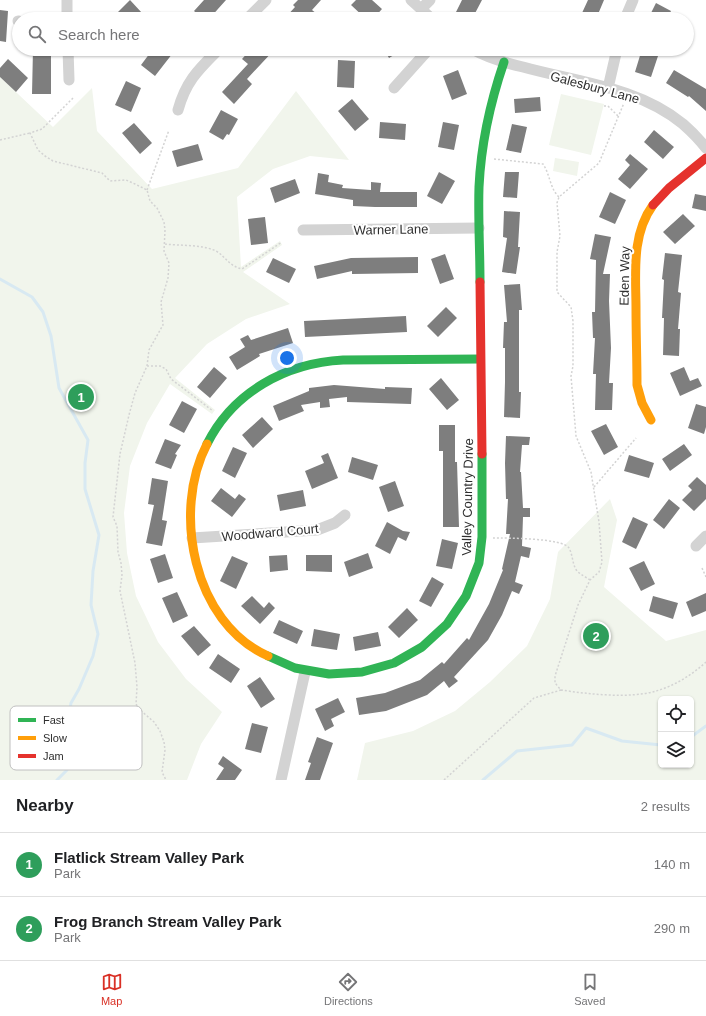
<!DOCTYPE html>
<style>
:root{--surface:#fff;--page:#f6f6f6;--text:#202124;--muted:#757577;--line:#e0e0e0;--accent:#d93025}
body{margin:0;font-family:Arial,sans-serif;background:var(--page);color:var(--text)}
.controls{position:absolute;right:12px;bottom:12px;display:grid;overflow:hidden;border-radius:6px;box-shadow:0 1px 3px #0004}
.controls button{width:36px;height:36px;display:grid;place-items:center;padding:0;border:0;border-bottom:1px solid var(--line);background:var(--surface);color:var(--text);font:20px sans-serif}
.you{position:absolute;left:287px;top:358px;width:14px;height:14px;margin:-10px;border:3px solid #fff;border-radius:50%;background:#1a73e8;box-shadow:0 0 0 6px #1a73e833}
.badge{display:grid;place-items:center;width:26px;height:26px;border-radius:50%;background:var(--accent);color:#fff;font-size:13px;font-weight:700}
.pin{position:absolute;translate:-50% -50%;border:2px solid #fff;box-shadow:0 1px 4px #0006}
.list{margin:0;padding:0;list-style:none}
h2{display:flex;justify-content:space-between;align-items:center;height:52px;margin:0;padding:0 16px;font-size:17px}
h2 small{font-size:13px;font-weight:400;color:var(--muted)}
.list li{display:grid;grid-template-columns:26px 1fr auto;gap:12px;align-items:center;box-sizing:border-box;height:64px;padding:0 16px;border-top:1px solid var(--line)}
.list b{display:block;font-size:15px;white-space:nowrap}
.list p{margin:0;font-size:13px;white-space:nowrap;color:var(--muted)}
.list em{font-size:13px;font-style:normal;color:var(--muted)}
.icon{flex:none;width:22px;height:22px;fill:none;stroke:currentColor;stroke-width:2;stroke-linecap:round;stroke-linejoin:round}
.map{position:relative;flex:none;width:706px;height:780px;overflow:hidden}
.search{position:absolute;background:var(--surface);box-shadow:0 1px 3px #0004;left:12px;right:12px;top:12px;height:44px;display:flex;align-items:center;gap:10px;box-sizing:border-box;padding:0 14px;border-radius:22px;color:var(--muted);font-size:15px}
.sheet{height:180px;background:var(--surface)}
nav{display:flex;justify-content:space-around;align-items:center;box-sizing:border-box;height:56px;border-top:1px solid var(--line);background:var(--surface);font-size:11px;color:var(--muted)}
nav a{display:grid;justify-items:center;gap:2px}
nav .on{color:var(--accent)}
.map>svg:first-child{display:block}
.green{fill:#f1f5ec;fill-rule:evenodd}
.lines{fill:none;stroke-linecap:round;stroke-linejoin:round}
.stream{stroke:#d8e9f2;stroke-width:3}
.building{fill:#7e7e7e}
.path{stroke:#d3d3d3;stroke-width:1.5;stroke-dasharray:2 2;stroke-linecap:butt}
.street{stroke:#d3d3d3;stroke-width:11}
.fast{stroke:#30b455;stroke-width:9}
.slow{stroke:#ff9f0a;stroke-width:9}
.jam{stroke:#e5322d;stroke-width:9}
.labels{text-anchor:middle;stroke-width:4;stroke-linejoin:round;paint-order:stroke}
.street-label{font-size:13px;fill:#2e2e2e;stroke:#fff}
.key{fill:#fff;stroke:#c0c0c0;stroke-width:1}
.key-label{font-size:11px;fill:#2e2e2e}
</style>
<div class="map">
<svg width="706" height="780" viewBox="0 0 706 780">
<rect width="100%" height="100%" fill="#fff"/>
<path class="green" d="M0 77 53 127 92 88 97 131 152 189 238 168 296 91 349 160 310 156 273 169 237 197 241 267 280 241 282 245 243 272 290 304 246 319 207 344 175 378 215 410 212 414 170 384 147 423 130 466 124 513 127 553 136 596 158 642 186 679 222 712 201 744 187 780H0Z
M561 94 604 104 591 155 549 145Z
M555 158 579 162 577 176 553 171Z
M610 499 617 520 604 587 666 641 706 630V780H357L365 743 413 731 455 711 490 682 527 646 550 599 558 552ZM661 699H691V765H661Z"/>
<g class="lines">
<path class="stream" d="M0 279 32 297 43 312 51 336 59 388 88 440 85 463V489L99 535 93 571 91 605 98 634 93 656 79 689 71 703 68 722 67 770 57 780
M691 737 706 726
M483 780 517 751 572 745 586 728 622 741 661 745"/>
</g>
<path class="building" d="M130 0 142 13 136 19H111Z
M204 0H226L209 19H203L194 11Z
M298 0H321L312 10 317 14 313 19H284L295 7 293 5Z
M356 0H372L382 9 373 19H366L351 5Z
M462 0H482L472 19H465L455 14Z
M588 0H604L596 19 582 13Z
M656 3 671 11 667 19H648Z
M0 10 8 11 6 42 0 41Z
M33 49H45V51H51V94H32Z
M153 49H176L155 76 141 65Z
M251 49H275L247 79 252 84 234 104 222 92 248 64 242 59Z
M384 49H404L389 58Z
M642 49H647L659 53 651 77 635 72Z
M8 59 28 78 16 92 0 77V68Z
M338 60 355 61 354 88 337 87Z
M458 70 467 94 452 100 443 76Z
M674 70 706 89V111L689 96 688 97 666 83Z
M126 81 141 88 131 112 115 105Z
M540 97 541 111 515 113 514 99Z
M352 99 369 119 355 131 338 111Z
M221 110 238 119 229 135 227 134 223 140 209 132Z
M380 122 406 124 405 140 379 138Z
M443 122 459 125 454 150 438 147Z
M134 123 152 143 140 154 122 133Z
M512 124 527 127 521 153 506 150Z
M654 130 674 147 663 159 644 142Z
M198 144 203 160 177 167 172 151Z
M630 154 648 169 630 189 618 179 630 165 625 160Z
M439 172 455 181 442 204 427 196Z
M505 172H519L517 198 503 197Z
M318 173 329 175 328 182 343 185 342 188 371 190V182L381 183 380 192H417V207H375L353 206V200L315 194Z
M295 179 300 193 275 203 270 188Z
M610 192 626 200 615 224 599 217Z
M695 194 706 196V211L692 208Z
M504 211 520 212 518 247H520L516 274 502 272 507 238 503 237Z
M683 214 695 226 675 244 663 232Z
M265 217 268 243 251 245 248 219Z
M595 234 611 237 603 274H610L609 301 611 348 609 383H613L612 410H595L596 374H593L595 338H593L592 312H595L596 260 590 259Z
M665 253 682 255 678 292 681 293 678 329H680L679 356 663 355 664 318H662L664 280 662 279Z
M445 254 454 279 440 284 431 259Z
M418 257V273L352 274V271L317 279 314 266 351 258Z
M273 258 296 269 289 283 266 272Z
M520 284 522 310H519V392H521L520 418 504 417 505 382V348H503L504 322H507L504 285Z
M446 307 457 318 438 337 427 326Z
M406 316 407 332 305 337 304 321Z
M288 328 293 343 259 354 260 356 237 370 229 357 245 347 240 339 248 335 251 340Z
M214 367 227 378 210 398 197 387Z
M684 367 690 381 698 378 702 386 680 396 670 373Z
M441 378 459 400 447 410 429 389Z
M334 385 385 389V387L412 388 411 404 347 402V397L329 399 330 407 320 408V402L301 405 304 411 279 421 273 406 309 391V388Z
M182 401 197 409 184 433 169 425Z
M696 404 706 407V427L704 434 688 428Z
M262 417 273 429 253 448 242 435Z
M606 424 618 447 604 455 591 431Z
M439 425H455V462H457L459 527H443V451H439Z
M506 436 530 437 529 445H522L520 472H521L523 508H530V517H523L522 546 531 548 529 558 521 556 515 582 523 585 519 594 512 591 502 615 488 640 454 677 458 681 449 688 444 681 427 695 386 711 359 715 356 698 385 693 420 680 442 662 444 664 467 638 469 640 489 604 503 570 502 569 510 534H506L508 499H506L505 463Z
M165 439 181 445 175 454 177 455 171 469 155 463Z
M684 444 692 455 670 471 662 459Z
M233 447 247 453 235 478 222 471Z
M328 453 338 478 312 489 305 471 324 463 321 456Z
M629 455 654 463 649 478 624 471Z
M352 457 378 465 373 480 348 472Z
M697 477 706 485V499L694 511 682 500 692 490 688 486Z
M152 478 168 481 162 520 167 521 162 546 146 543 154 505 148 504Z
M395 481 404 506 388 512 379 487Z
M221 488 235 499 239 494 246 499 232 517 211 501Z
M303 490 306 506 280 511 277 495Z
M669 499 680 508 664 529 653 520Z
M633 517 648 524 636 549 622 542Z
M387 522 403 531 410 532 406 541 398 537 390 554 375 546Z
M442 539 458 543 452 569 436 566Z
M368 553 373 568 349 577 344 562Z
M165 554 173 578 158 583 150 559Z
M287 555 288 570 270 572 269 556Z
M306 555H332V572L306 571Z
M232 556 248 563 236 589 220 581Z
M644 561 655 584 641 591 629 568Z
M432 577 444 584 431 607 419 601Z
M177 592 188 616 173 623 162 598Z
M706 593V611L692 617 686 602Z
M252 596 264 608 269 602 275 608 260 624 241 606Z
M653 596 678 603 673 619 649 611Z
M407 608 418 620 399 638 388 627Z
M279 620 303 631 297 644 273 633Z
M194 626 211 645 198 656 181 636Z
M314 629 340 634 337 650 311 646Z
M378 632 381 646 355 651 353 637Z
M218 654 240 669 231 683 209 668Z
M260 677 275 699 261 708 247 686Z
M338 698 345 712 331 719 334 726 325 731 315 709Z
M252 723 268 727 261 753 245 749Z
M317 737 333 743 320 780H305L311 763 308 762Z
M223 756 242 770 235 780H216L224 768 218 764Z"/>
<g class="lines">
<path class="path" d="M73 98 42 129 30 133 38 150 45 156 53 161 102 173 110 181 126 180 135 184 147 190 150 201 157 208 164 222 165 230 164 251 169 263 168 278 161 302 163 325 149 350 147 366 135 393 129 415 120 454 113 517 117 526 118 552 121 563 122 575 120 591 135 663 137 687 136 704 139 709 154 722 160 731 164 742 165 750 162 772 166 780
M604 106H608L618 116
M0 140 30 133
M494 159 543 164C550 174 550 189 559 197
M147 190 169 130
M165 244C181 246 201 244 216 251 226 257 229 266 242 269L282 242
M147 366H160L166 369 171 379 213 411
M594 487 636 438
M493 538C506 538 563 538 569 548 573 555 572 564 577 571 581 575 586 577 590 580
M702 568 706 577
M561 690C588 694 630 699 656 691 674 686 692 675 706 662
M444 780 534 698 561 690 555 683V676L578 605 590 580 599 572 602 562 599 522 591 472 576 436 571 376 573 366V321L571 307 557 292V252L560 236 557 203 559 197 599 163 624 103"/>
<path class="street" d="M411 0 432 19
M421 9 430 0
M67 19V0
M247 19 266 0
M625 19 633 0
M18 21H19
M68 49 69 80
M472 49C488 58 505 63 523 67 577 82 638 87 683 124 691 131 699 139 706 148
M394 88 429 49
M608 88 617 49
M178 110C186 81 198 70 219 49
M303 230 479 228
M192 538 317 530 335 523 345 515
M696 546 706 536
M281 780 305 672"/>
<path class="fast" d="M480 282C480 250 478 219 479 187 481 144 490 103 504 62
M207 444C233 392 286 363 343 360L480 359
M268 656 295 668 329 674 362 672 394 663 422 647 447 624 466 596 479 563 482 537V454"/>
<path class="slow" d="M651 420 642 403 637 385C637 360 636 334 636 309 636 274 631 235 653 205
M207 444C172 511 193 623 268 656"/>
<path class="jam" d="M653 205 669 188 706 158
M480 282 482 454"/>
</g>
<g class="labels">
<g class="street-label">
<text transform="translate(595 87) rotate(15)" y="5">Galesbury Lane</text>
<text transform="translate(391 229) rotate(-1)" y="5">Warner Lane</text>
<text transform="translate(624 276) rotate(-89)" y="5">Eden Way</text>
<text transform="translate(467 497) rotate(-89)" y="5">Valley Country Drive</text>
<text transform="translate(270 532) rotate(-5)" y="5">Woodward Court</text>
</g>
</g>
<rect x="10" y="706" width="132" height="64" rx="6" class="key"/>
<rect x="18" y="718" width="18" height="4" fill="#30b455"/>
<rect x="18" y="736" width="18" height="4" fill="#ff9f0a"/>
<rect x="18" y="754" width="18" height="4" fill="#e5322d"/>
<g class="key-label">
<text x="43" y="724">Fast</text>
<text x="43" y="742">Slow</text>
<text x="43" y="760">Jam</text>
</g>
</svg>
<div class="controls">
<button><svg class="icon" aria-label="locate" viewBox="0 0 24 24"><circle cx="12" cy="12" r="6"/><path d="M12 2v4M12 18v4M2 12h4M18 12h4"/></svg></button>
<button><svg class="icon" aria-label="layers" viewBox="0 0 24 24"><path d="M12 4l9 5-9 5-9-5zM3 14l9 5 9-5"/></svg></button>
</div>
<div class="you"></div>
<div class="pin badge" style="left:81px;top:397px;background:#2e9e5b">1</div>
<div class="pin badge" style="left:596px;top:636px;background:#2e9e5b">2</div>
<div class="search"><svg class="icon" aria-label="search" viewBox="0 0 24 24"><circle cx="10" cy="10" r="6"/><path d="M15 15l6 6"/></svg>Search here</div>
</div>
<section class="sheet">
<h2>Nearby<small>2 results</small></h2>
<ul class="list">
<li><span class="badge" style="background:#2e9e5b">1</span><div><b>Flatlick Stream Valley Park</b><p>Park</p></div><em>140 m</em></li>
<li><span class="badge" style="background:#2e9e5b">2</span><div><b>Frog Branch Stream Valley Park</b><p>Park</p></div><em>290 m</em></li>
</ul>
</section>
<nav>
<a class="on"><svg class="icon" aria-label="map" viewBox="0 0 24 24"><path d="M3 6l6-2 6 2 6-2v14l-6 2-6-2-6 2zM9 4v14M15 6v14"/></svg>Map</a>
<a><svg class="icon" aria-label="directions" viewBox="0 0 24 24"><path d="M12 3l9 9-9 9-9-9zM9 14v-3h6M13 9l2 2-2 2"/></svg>Directions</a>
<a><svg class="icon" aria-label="saved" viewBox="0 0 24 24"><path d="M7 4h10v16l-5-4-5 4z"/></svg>Saved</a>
</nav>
